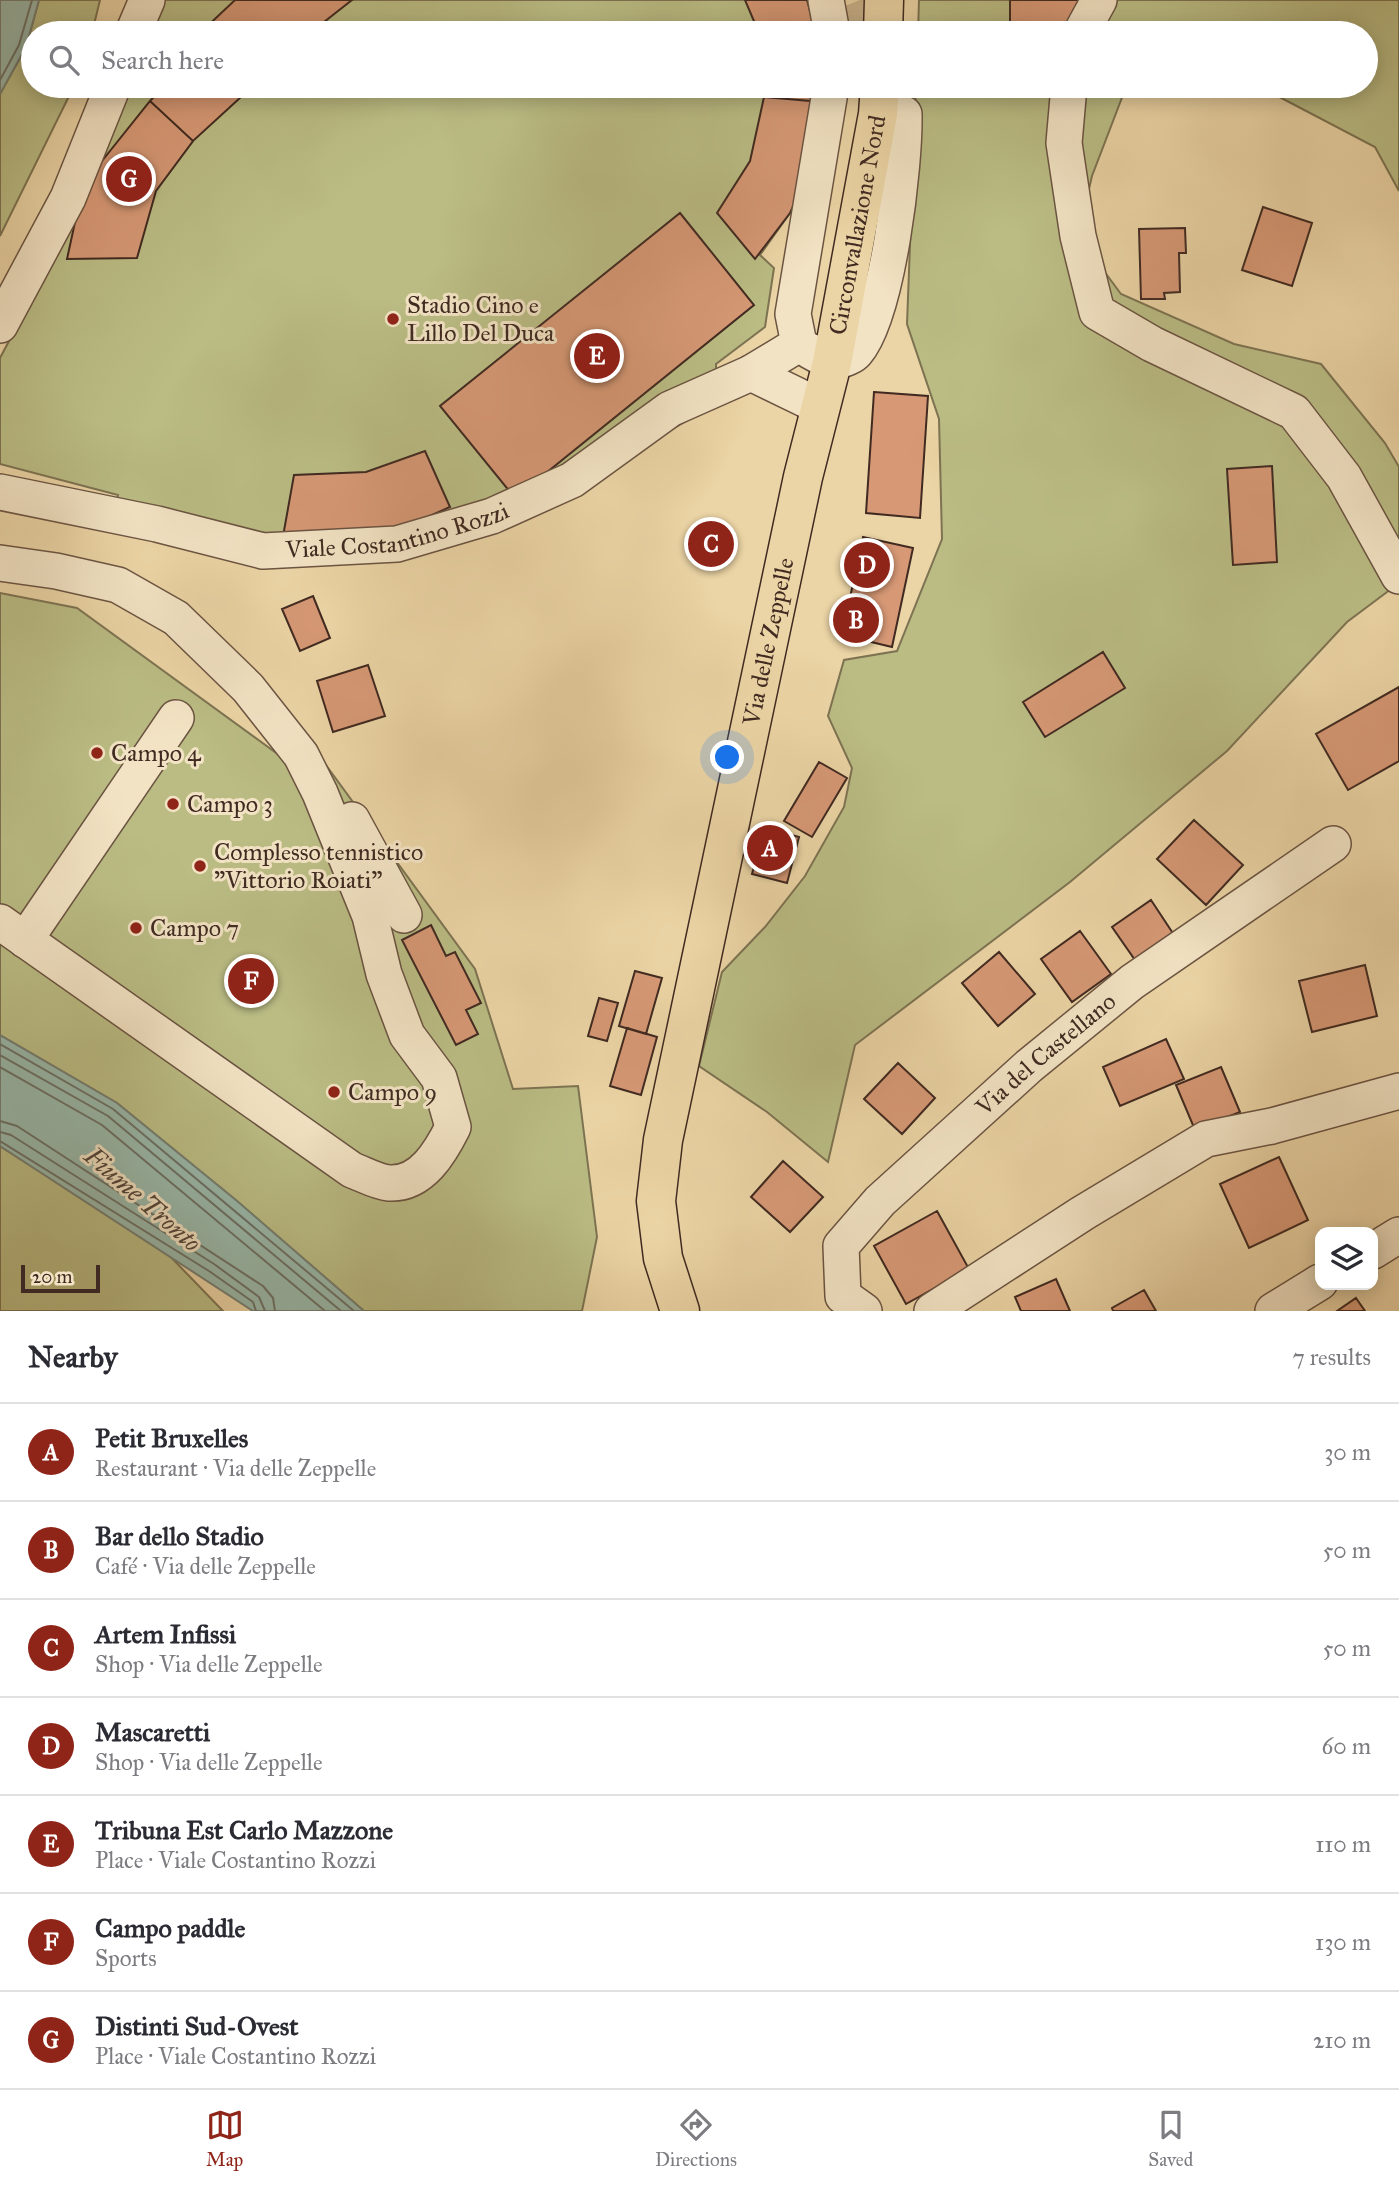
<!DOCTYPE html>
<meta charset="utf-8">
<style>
:root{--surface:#fff;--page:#f7f7f7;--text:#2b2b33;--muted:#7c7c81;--line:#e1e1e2;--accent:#8f2418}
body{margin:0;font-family:"IM FELL Great Primer",serif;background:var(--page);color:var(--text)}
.controls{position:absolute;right:21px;bottom:21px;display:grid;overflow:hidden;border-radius:14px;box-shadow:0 4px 18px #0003}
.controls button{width:63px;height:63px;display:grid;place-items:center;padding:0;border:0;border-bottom:2px solid var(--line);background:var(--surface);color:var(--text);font:35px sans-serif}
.scale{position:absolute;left:21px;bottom:18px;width:79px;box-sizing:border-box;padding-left:7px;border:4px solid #402a21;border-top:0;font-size:19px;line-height:24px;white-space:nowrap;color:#402a21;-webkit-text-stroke:5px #f2e3c4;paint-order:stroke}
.you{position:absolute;left:728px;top:758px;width:24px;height:24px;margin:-18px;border:5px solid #fff;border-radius:50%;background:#1a73e8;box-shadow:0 0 0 10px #1a73e833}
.badge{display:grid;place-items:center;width:46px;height:46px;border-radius:50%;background:var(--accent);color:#fff;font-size:23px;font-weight:700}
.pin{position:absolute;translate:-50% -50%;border:4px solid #fff;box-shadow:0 2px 7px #0006}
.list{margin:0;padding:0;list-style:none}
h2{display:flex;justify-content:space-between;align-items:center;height:91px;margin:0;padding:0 28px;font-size:30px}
h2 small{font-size:23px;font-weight:400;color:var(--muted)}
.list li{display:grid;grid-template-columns:46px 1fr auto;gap:21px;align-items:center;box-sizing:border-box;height:98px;padding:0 28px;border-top:2px solid var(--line)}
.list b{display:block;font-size:26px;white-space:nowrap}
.list p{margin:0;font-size:23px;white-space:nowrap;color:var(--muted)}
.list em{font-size:23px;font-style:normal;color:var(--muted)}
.icon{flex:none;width:38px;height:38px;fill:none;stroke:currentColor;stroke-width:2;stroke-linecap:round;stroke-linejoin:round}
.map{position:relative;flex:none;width:1399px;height:1311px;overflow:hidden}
.search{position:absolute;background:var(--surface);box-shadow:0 4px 18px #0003;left:21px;right:21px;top:21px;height:77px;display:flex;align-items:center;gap:18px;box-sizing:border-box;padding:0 24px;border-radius:38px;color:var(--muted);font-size:26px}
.sheet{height:777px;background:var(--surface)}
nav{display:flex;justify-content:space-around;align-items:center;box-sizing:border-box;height:98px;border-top:2px solid var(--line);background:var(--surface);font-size:19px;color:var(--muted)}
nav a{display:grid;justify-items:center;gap:4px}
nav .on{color:var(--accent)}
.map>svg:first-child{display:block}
.green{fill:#babc84;stroke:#7d7352;stroke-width:2}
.water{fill:#98b8aa;stroke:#757f73;stroke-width:2}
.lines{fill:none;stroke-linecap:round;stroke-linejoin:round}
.shore{stroke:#6c7166;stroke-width:2}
.building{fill:#d69875;stroke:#402a21;stroke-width:2}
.minor-tunnel{stroke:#c9b28b;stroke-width:35;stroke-dasharray:35 18;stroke-linecap:butt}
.minor-casing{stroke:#6b5442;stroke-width:38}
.major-casing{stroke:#402a21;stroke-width:41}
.minor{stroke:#f2e3c4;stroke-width:35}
.major{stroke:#ebd4a5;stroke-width:38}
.poi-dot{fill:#8f2418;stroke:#f2e3c4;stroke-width:2.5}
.labels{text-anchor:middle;stroke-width:6;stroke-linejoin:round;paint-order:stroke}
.street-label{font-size:24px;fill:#402a21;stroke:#f2e3c4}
.poi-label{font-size:24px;fill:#402a21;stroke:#f2e3c4;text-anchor:start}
.water-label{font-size:26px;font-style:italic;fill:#52463c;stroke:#f2e3c4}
</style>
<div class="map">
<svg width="1399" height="1311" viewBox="0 0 1399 1311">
<rect width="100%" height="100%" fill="#ebd4a5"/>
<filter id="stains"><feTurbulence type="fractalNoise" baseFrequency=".00286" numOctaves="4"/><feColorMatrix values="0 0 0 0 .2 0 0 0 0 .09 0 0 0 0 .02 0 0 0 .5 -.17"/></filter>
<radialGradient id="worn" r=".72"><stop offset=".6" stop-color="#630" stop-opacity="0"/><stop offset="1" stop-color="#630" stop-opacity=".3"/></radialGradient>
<path class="green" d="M39 0H100L92 33H33V86H74L0 236V94L26 47Z
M162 0H807L816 33H145Z
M919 0H1399V191L1375 147 1270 92 1248 86H1366V33H918Z
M129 86H821L808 175 790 213 760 255 774 268 765 327 716 364V404L653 440 399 553 112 526 118 495 0 464V358L25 311Z
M916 86H1142L1123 95 1092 176 1078 236 1121 294 1234 344 1321 364 1385 443 1399 467V583L1347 622 1227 751 1070 882 855 1045 828 1162 767 1112 699 1066 722 972 765 927 805 876 844 807 852 768 828 716 844 660 897 651 942 539 939 419 907 324Z
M0 593 77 608 290 763 312 746 475 969 513 1089 578 1086 597 1237 582 1311H364L237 1201 117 1103 0 1035Z
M0 1146 165 1251 223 1311H0Z"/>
<path class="water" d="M0 0H39L26 47 0 94Z
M0 1035 117 1103 237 1201 364 1311H253L0 1146Z"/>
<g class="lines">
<path class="shore" d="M0 80 19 45 32 0
M0 1044 113 1109 354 1311
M0 1055 108 1116 341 1311
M0 1067 102 1125 325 1311
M0 1121 17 1126 263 1286 273 1298 275 1311
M0 1132 11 1135 214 1264 259 1297 265 1311
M0 1141 209 1271 253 1302 256 1311"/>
</g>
<path class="building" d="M235 0H352L310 33H200Z
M745 0H807L816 33H759Z
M1010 0H1078V33H1010Z
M164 86H253L193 141 150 101Z
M764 86H821L822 102 764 97Z
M764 97 822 102 808 175 790 213 755 259 717 213 750 161Z
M150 101 193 141 156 191 137 258 67 259 77 213 98 166Z
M1263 207 1312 223 1292 286 1242 270Z
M680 213 754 305 515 498 440 406Z
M1185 228 1186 253H1179L1180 292 1164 293 1165 299H1141L1139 229Z
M874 392 928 396 920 518 866 513Z
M425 451 450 507 398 530 282 542 294 475 366 472Z
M1272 466 1277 562 1233 565 1227 469Z
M863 537 913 548 892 647 842 635Z
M313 596 330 638 300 651 282 609Z
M1103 652 1125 688 1045 737 1023 702Z
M368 665 385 716 333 732 317 681Z
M1399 687V761L1348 790 1316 734Z
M819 762 847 778 812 837 784 821Z
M1194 820 1243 865 1206 905 1157 859Z
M764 828 799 837 787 883 752 874Z
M1151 900 1180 944 1142 970 1112 927Z
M431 925 446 956 455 952 481 1003 466 1010 478 1034 456 1045 402 940Z
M1080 931 1111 974 1072 1002 1041 959Z
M999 952 1035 994 998 1026 962 983Z
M1365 965 1377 1016 1312 1032 1299 981Z
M635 971 662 978 646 1034 619 1026Z
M599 998 618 1003 607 1041 588 1036Z
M627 1028 657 1037 641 1095 610 1086Z
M1166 1039 1184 1079 1120 1106 1103 1067Z
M898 1063 935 1098 902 1134 864 1099Z
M1221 1067 1240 1112 1195 1130 1176 1085Z
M1279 1157 1308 1220 1249 1248 1220 1184Z
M783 1161 823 1197 790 1232 751 1197Z
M937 1211 969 1269 906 1304 874 1246Z
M1056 1279 1070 1311H1021L1015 1297Z
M1144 1290 1156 1311H1113L1112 1308Z
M1356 1298 1365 1311H1337Z"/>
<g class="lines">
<path class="minor-tunnel" d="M860 0 873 33"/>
<g class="minor-casing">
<g id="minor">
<path d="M826 0 832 33"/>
<path d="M133 33 147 0"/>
<path d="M1081 33 1099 0"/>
<path d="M1069 86 1064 143 1078 236 1097 312 1152 344 1294 412 1344 477 1399 576"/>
<path d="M0 325 68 198 113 86"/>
<path d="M810 351 832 363C839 360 851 358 856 352 888 315 905 165 904 114"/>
<path d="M751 373 821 407"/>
<path id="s1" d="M0 492 157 524 263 551 397 544 492 516 572 480 670 409 751 373 799 344 793 314 831 86"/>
<path d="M0 563 56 571 118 585 176 618 248 688 301 755 320 793 370 916 384 974 407 1035 439 1078 453 1127C441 1151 422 1185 389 1183 377 1182 363 1174 352 1170L0 922"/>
<path d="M352 820 404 915"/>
<path d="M25 940 176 718"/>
<path d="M1373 1251 1399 1235"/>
<path id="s2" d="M864 1311 843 1296 841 1246 880 1201 1029 1066 1132 982 1333 844"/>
<path d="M932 1311 1083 1213 1206 1139 1272 1126 1399 1091"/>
<path d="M1273 1311 1320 1282"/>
</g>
</g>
<g class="major-casing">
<g id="major">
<path d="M883 33 884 0"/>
<path id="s3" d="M680 1311 663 1258 656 1201 663 1140 803 477 832 363 878 114 880 86"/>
</g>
</g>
<use href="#minor" class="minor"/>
<use href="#major" class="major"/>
</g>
<g class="poi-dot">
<circle cx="393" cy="319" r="7"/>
<circle cx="97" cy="753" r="7"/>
<circle cx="173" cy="804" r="7"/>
<circle cx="200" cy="866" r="7"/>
<circle cx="136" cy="928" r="7"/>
<circle cx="334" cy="1092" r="7"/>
</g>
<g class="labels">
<g class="street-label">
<text dy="8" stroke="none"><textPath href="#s3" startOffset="1110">Circonvallazione Nord</textPath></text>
<text dy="8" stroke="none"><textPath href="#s1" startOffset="406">Viale Costantino Rozzi</textPath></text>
<text dy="8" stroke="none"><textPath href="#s3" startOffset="684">Via delle Zeppelle</textPath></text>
<text dy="8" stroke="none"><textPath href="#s2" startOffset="357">Via del Castellano</textPath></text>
</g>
<g class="poi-label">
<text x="407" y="313">Stadio Cino e<tspan x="407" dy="28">Lillo Del Duca</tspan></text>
<text x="111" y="761">Campo 4</text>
<text x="187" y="812">Campo 3</text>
<text x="214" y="860">Complesso tennistico<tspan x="214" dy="28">"Vittorio Roiati"</tspan></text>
<text x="150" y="936">Campo 7</text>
<text x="348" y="1100">Campo 9</text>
</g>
<g class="water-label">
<text transform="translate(143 1199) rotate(41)" y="9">Fiume Tronto</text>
</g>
</g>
<rect width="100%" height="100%" filter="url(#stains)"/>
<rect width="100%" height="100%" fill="url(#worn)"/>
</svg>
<div class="controls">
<button><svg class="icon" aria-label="layers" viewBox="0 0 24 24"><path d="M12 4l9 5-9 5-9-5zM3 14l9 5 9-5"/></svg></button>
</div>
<div class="scale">20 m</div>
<div class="you"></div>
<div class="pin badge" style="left:770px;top:848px">A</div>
<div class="pin badge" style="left:856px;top:620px">B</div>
<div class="pin badge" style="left:711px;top:544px">C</div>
<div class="pin badge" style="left:867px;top:565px">D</div>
<div class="pin badge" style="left:597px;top:356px">E</div>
<div class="pin badge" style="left:251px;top:981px">F</div>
<div class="pin badge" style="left:129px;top:179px">G</div>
<div class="search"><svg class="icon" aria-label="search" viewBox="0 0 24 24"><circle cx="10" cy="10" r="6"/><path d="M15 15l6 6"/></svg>Search here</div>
</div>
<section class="sheet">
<h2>Nearby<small>7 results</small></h2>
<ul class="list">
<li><span class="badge">A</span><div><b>Petit Bruxelles</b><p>Restaurant · Via delle Zeppelle</p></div><em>30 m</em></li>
<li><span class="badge">B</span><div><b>Bar dello Stadio</b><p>Café · Via delle Zeppelle</p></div><em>50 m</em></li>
<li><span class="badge">C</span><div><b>Artem Infissi</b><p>Shop · Via delle Zeppelle</p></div><em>50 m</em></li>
<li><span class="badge">D</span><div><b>Mascaretti</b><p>Shop · Via delle Zeppelle</p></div><em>60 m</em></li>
<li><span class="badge">E</span><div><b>Tribuna Est Carlo Mazzone</b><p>Place · Viale Costantino Rozzi</p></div><em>110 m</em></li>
<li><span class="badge">F</span><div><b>Campo paddle</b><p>Sports</p></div><em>130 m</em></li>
<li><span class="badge">G</span><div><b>Distinti Sud-Ovest</b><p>Place · Viale Costantino Rozzi</p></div><em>210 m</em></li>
</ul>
</section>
<nav>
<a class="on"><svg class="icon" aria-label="map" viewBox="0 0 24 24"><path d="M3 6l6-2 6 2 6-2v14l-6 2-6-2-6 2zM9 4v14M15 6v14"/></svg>Map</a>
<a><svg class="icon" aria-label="directions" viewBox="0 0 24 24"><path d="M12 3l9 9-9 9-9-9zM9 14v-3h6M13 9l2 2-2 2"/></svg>Directions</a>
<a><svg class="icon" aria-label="saved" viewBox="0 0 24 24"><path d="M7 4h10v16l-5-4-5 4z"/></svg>Saved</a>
</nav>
